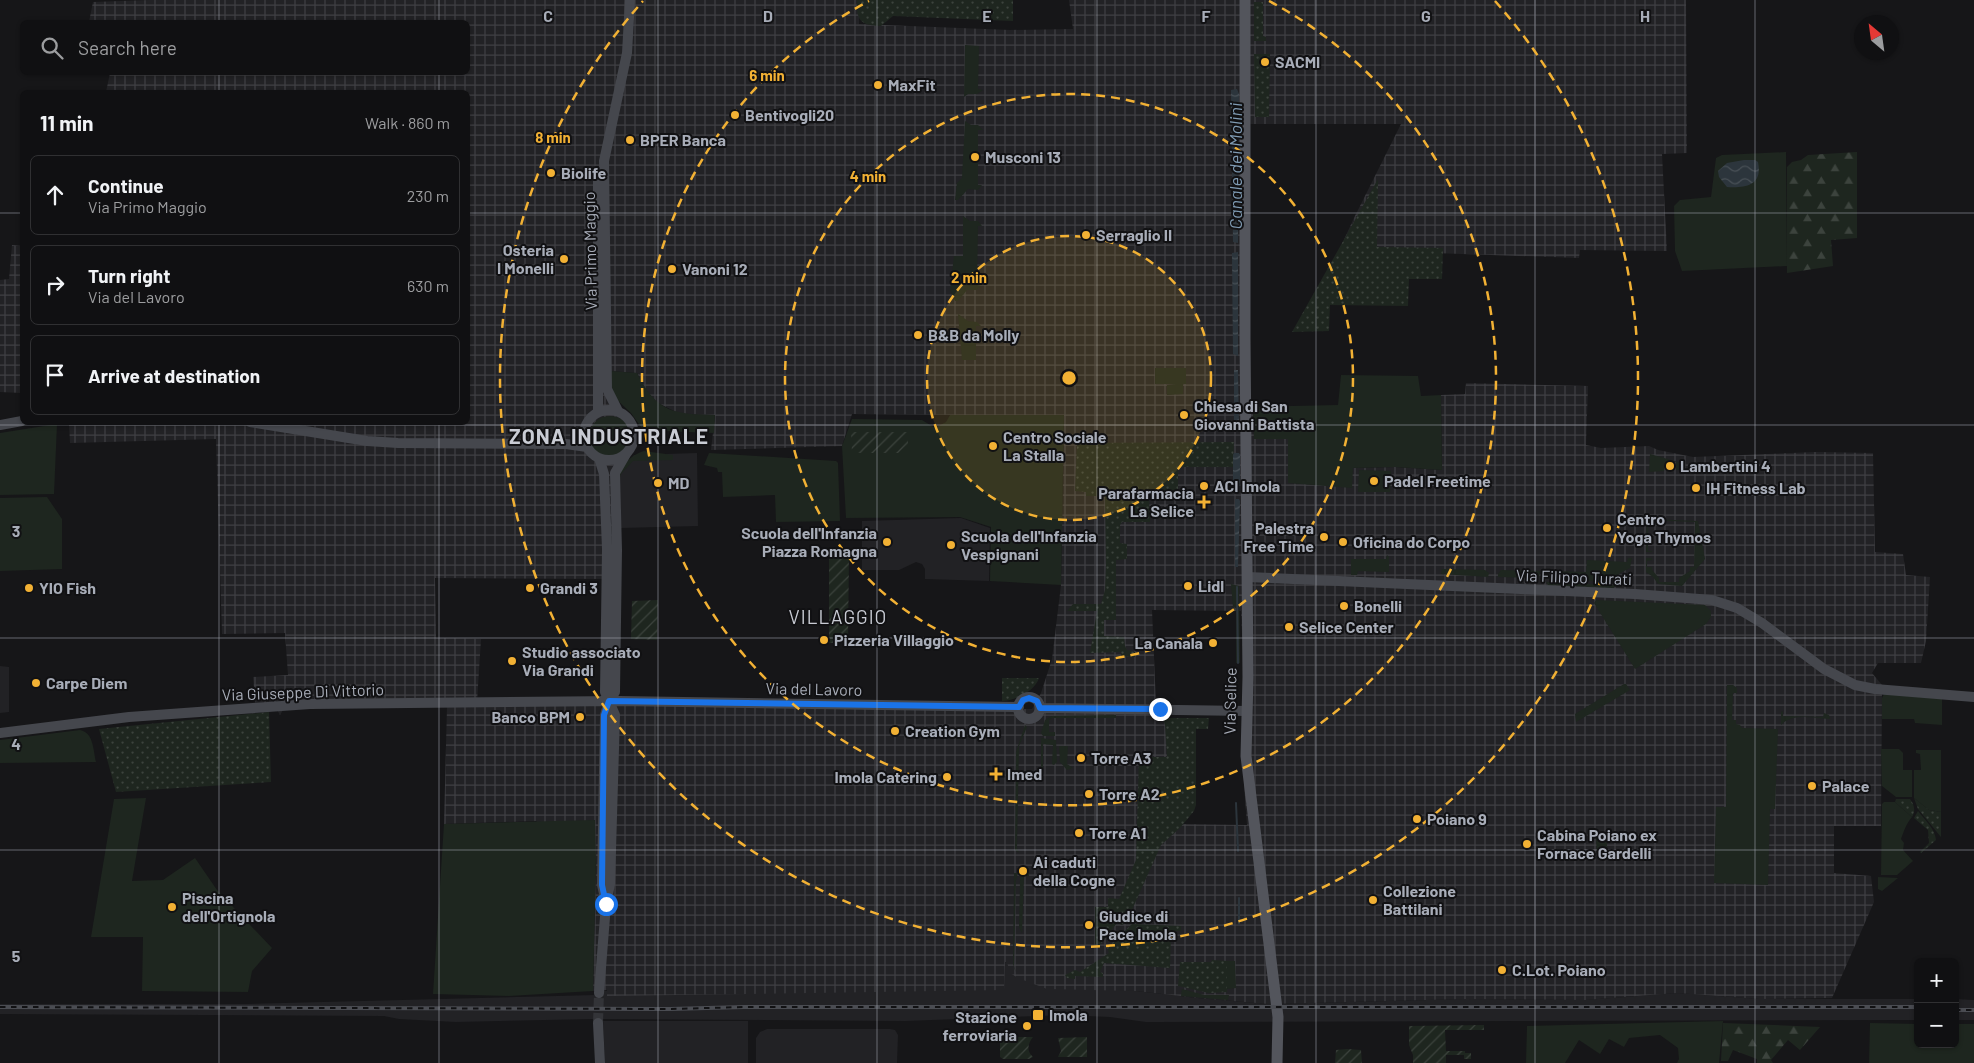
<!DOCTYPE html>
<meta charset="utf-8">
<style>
:root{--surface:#101012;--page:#19191b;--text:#f1f3f6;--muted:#9c9d9f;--line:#303032}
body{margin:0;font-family:Barlow,sans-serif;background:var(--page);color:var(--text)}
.controls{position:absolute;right:15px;bottom:15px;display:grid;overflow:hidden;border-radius:8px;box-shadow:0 1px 4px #0004}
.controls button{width:45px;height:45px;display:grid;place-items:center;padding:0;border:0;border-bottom:1px solid var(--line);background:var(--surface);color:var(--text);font:25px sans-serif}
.compass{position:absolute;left:1854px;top:15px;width:45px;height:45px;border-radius:50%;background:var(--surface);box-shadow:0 1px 4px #0004;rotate:331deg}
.stop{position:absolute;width:15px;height:15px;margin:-11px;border:4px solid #1a73e8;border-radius:50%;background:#fff}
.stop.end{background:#1a73e8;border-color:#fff;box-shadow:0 1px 5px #0008}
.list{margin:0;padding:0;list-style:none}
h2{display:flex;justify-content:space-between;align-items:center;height:65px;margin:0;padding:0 20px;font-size:21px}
h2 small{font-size:16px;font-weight:400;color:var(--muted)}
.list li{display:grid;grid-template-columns:32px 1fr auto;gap:15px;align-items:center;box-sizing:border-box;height:80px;margin:0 10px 10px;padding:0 10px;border:1px solid var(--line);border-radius:8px}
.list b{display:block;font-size:19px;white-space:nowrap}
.list p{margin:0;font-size:16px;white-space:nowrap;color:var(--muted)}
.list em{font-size:16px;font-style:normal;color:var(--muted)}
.icon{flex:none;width:28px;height:28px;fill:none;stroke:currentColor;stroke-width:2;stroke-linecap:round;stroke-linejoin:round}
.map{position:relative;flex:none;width:1974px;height:1063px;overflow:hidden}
.search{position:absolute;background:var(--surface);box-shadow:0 1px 4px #0004;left:20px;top:20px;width:450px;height:55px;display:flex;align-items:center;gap:12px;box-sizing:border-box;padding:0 18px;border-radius:8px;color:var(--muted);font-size:19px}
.panel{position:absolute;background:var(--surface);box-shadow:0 1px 4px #0004;left:20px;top:90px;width:450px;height:335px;border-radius:8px}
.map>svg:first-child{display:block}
.built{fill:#222225}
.industrial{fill:url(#industrial-grid);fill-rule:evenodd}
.grass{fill:#1e261f}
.forest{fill:url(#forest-firs)}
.park{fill:url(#park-dots)}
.garden{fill:url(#garden-furrows)}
.water{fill:url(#water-waves)}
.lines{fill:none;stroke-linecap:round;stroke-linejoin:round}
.stream{stroke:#2c353c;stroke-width:2}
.secondary-tunnel{stroke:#333438;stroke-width:10;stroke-dasharray:10 5;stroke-linecap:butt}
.secondary{stroke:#45474d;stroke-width:10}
.primary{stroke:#53555c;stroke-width:11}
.rail-casing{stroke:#4a4c52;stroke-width:4}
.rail{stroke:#111113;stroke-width:2;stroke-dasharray:5.5;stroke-linecap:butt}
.route{stroke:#1a73e8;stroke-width:6}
.grid{fill:none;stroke:#a8adb8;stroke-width:1;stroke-opacity:0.55}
.ring{fill:none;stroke:#f2b134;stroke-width:2.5;stroke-dasharray:9 6}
.poi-dot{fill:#f2b134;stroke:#111113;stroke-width:2}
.labels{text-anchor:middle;stroke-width:4;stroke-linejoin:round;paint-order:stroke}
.poi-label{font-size:16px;font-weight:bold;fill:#a8adb8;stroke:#111113;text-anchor:start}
.street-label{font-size:16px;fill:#a8adb8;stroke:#111113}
.water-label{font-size:18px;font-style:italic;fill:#7f9bb3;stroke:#111113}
.quarter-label{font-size:19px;letter-spacing:1px;fill:#c9ccd4;stroke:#111113}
.district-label{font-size:21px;font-weight:bold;letter-spacing:1px;fill:#c9ccd4;stroke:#111113}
.grid-label{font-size:16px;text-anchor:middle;font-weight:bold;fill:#a8adb8;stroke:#111113;stroke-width:4;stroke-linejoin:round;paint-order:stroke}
.centre{fill:#f2b134;stroke:#111113;stroke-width:2.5}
.ring-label{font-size:15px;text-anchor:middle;font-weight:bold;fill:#f2b134;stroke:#111113;stroke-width:4;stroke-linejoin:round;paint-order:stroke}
</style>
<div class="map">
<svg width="1974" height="1063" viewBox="0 0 1974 1063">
<defs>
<pattern id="industrial-grid" width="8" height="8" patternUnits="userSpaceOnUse" patternTransform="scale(1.25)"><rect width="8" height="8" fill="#222225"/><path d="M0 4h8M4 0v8" fill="none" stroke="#3f3f43"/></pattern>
<pattern id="forest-firs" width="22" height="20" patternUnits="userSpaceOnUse" patternTransform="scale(1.25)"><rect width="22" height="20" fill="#1e261f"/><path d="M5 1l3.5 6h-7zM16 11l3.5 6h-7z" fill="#3c433d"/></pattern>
<pattern id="park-dots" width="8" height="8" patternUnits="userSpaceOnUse" patternTransform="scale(1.25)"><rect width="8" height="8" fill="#1e261f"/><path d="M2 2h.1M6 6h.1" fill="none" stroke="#3c433d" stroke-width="1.8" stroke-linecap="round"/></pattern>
<pattern id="garden-furrows" width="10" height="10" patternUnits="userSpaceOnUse" patternTransform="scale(1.25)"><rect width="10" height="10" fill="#1e261f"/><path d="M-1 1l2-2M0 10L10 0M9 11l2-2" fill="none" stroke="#3c433d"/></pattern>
<pattern id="water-waves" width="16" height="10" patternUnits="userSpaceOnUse" patternTransform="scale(1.25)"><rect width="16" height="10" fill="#2c353c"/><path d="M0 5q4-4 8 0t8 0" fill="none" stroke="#485056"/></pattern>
</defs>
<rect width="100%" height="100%" fill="#161618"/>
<path class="built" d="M697 453 698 526 621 528 619 474 634 455Z
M961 518 990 528 989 581 925 579V569L922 564 916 562 899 570H862V521Z
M0 666 9 667V712L0 713Z
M1007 962 1101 989 1136 991 1198 998 1268 1004 1465 999 1585 1000 1677 993 1760 999H1918V1020L1146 1022 1110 1017 1065 1015 905 1021 594 1019 456 1022 399 1019 384 1016 0 1014V1004H246L596 995 604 991 881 969Z
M1955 999 1974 1000V1020H1955Z
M603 1021H748V1063H605Z
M767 1029H890L895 1030 898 1035 897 1063H756V1038L760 1032Z"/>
<path class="industrial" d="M149 0H860L859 24 1010 30 1073 29 1069 0H1686L1687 153 1662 154 1667 251 1580 250 1579 258 1375 251 1333 264 1353 220 1401 124H1247L1244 407H1253L1254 438 1288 439 1289 483 1352 487V468L1395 467 1442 470 1441 395 1465 394 1466 383 1588 386 1586 445 1601 448 1649 446 1658 450 1693 457 1816 452 1873 453 1875 552 1903 554 1906 575 1930 577 1926 641 1921 663H1878L1872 673 1882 685 1881 826H1834V873L1871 876 1874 902 1832 998 1760 999 1677 993 1585 1000 1465 999 1268 1004 1198 998 1136 991 1047 989 1018 978 1010 973 1007 962H1005L1004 990 607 996V990L593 991 596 860 536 821 444 824 447 707 367 705 283 710 280 715 275 706 256 708 253 677 288 675 285 633 222 634 216 439 70 443 69 423 468 422V92H106L110 73 468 72V22H89L93 2ZM609 371 637 373 645 389 656 402 680 414 715 415 711 450 842 446 852 414 1064 416 1061 585 1052 659 1041 693 1032 709 924 710 477 702 481 639 436 638 435 578 613 579 619 472 633 453 638 440 636 426 628 416 620 409ZM1152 610 1241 611 1245 701 1244 783 1247 825 1177 824 1166 724 1156 705Z
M12 245 22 246V393L0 392V280L9 279Z"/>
<path class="grass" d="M965 45 979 46 978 89 983 90 977 94H968L964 97Z
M965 121 971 125H978L983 130H978V185H982L978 190 968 189 958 200H955L957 183 962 178Z
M1786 152 1787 266 1682 271 1675 251 1674 206 1680 200 1711 197 1716 158 1722 155Z
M963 216 970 221H978L982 226H978L977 285 981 286 976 290H967L958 301H955L950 290 954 256H963Z
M958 314 968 321 977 322 981 326H976V360H962Z
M1155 368H1186V384H1183V394L1167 395V385L1176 384H1155Z
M610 371 637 373C657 413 674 414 715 415L714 433 661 431 660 439 646 434 631 413 615 398 611 389Z
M1341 375 1418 376 1421 396 1441 395 1442 470 1395 467 1353 468 1352 488 1288 483V439H1254L1253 407 1338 405Z
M950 415H1064L1061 585 990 581 991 527 960 517 846 518 842 446 852 419 922 420 935 428 946 422Z
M589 437a21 21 0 1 1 42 0a21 21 0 1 1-42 0Z
M57 424 54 494 0 495V433Z
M644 451 673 455V460L633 461 621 474 619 480C620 465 631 455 644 451Z
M709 453 836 461 838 463 840 521 776 522 775 495 723 497 722 472H718L717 468 704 465Z
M1650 454 1685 464 1684 470H1676V462L1665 463 1664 471 1649 472Z
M1359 470 1391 471 1390 492H1358Z
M47 497 62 519V569L0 571V498Z
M1647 519 1698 521 1705 559 1682 586 1658 584 1653 577 1646 572V558H1652V560L1647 561V567H1652V570L1659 578V582H1679V578L1690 571V567H1694L1695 522 1648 520V551H1652V552H1646Z
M1387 555 1389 557V572L1358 571 1357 575H1351V559H1386Z
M1628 558H1632L1630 568 1620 573 1611 582 1553 579 1554 571 1586 572 1587 560 1627 562Z
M1442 569 1485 570 1489 573 1488 577 1441 574Z
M1501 570 1540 571 1539 578 1498 577V574Z
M1631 573 1617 586 1612 588 1548 585 1546 582 1613 585 1623 576Z
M1231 584 1239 586 1240 663H1236V608L1233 607Z
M1596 600 1705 605 1711 611V617L1706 624 1635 669 1594 603Z
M1624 684H1626L1630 690 1576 722 1575 714Z
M1727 685H1733L1737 688V693H1733L1732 720H1736V724L1740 725 1742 728 1778 729 1775 809H1770L1768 885 1714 883 1716 807H1726Z
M1884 694 1942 699V725L1915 723 1914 719H1882V698Z
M1783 711V716L1823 717 1824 713 1829 715 1830 719C1814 718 1792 713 1781 725V712Z
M1116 715V718H1052L1049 720V732H1055V736H1043L1041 733 1045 720 1052 716Z
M1025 725 1027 727 1019 746 1017 848 1019 853 1015 850 1016 752Z
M80 730C94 733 93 750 96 762L0 763V740Z
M1041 738 1056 740 1057 762 1054 765 1052 764 1053 745 1043 744V774H1041Z
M1059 746H1068L1067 764 1073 768 1067 770 1060 762Z
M1881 749H1899L1903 753V770H1912V797H1896L1882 786Z
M1916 750H1941V812L1929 810 1914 798V770H1921L1920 754 1916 753Z
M146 798 132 881 163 880 195 858 217 890 272 948 252 971 248 992 142 991 143 937H91L114 799Z
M1884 802H1895L1912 817C1906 824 1904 831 1901 839L1904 843 1903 850 1913 861 1897 875H1881L1882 804Z
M595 820 596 860 593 991 509 996 433 994 444 824Z
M1606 834 1608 858 1597 859 1596 835Z
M1022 868H1029V876H1024L1022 933 1019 927 1020 881Z
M1014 873H1018L1016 880 1014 968 1016 972 1013 964Z
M1878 877 1898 878 1882 891 1878 889Z
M1227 961H1235L1236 988 1227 989Z
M1182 989 1204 995H1229L1228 1000 1181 996Z
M1723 1021 1719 1063H1677L1679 1059 1678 1048 1660 1035 1629 1038 1624 1047 1609 1039 1600 1054 1579 1040 1565 1063H1526L1527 1026Z
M1870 1023 1918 1024V1044H1955V1024H1974V1063H1869Z"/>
<path class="forest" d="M1857 152V238L1831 240 1833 266 1787 273V167L1792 162 1801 160 1808 155Z
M1723 1023 1820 1027 1800 1050 1788 1040 1771 1060 1773 1063H1757V1059L1733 1050 1728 1061H1721Z"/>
<path class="park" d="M857 0H1013V21L893 16 881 26C861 25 856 21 857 0Z
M1254 2H1263V36L1266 37V41H1254Z
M1254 54H1270L1269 117H1255Z
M1378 179 1377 247 1443 248 1442 279H1409L1408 306 1330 305 1329 331 1292 332Z
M1234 442 1233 467H1178V496H1149L1150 522H1122L1120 525V543L1127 544V559L1116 560V620H1104V636L1124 637 1125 646 1127 650 1135 652V657L1121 656V652L1090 653 1097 611H1067L1073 604H1101L1105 590 1106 565 1105 496H1086V492L1075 491 1077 443Z
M1002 678H1039C1035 691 1015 701 1002 701Z
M269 712 271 782 116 792 99 729Z
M1163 718H1209L1208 729H1196V805L1194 811 1180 828 1161 845 1127 921 1122 925 1117 923 1099 946 1095 944V907H1108V898L1119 899 1136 860 1139 757H1167L1165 725Z
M1914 798 1929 810 1941 812V837L1918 809Z
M1896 799H1910C1914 804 1916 811 1912 817L1895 802Z
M1918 811C1925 820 1935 829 1936 840L1921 853 1920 852 1929 843 1928 830 1914 818Z
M1132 924 1181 926V931H1175L1171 935 1170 968 1104 963 1100 972 1103 973V977L1075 976V979L1067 978 1065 975 1075 970 1080 972 1109 953 1107 948Z
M1212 960 1227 961V992L1209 993 1178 986 1180 962H1211Z"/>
<path class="garden" d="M851 432H908V453H852Z
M829 553H849L848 643H829Z
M658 600 657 640 631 639 632 601Z
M1484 1025V1030H1445L1446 1051H1465V1053H1471V1059H1464V1055H1446V1063H1413V1055L1409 1045V1026Z
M1000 1037H1033C1028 1043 1026 1051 1033 1057L1029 1059H1003L1000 1057Z
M1087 1037V1057H1058L1061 1051 1058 1038Z
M1347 1049 1361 1050 1362 1063H1335L1336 1050Z"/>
<path class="water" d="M1237 89 1239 94 1238 243 1233 242 1231 90Z
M1744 160H1755L1758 162C1763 186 1745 188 1727 187L1719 177 1718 171 1727 163Z
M1238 252V356L1233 354 1232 253Z
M1234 370H1238L1239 431H1234Z
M1234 453H1239L1240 455V484L1239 486H1235L1233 483V455Z
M1235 499H1239L1240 501 1238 567H1235Z"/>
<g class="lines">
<path class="stream" d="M1237 587 1238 663
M1236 803 1238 851
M1239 924V898"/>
<path class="secondary-tunnel" d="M598 1023 599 993"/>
<path class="secondary" d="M598 179V412
M584 435a25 25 0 1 1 50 0a25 25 0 1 1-50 0Z
M618 411 607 389 604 161 627 53 630 0
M250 422 367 441 398 443 566 444 587 447
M0 425 22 421
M599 458 604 474 607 549 605 692 615 715 610 884 606 904 599 993
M1247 577 1635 594 1712 600 1737 608 1762 623 1824 669 1855 685 1875 689 1974 697
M1018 708a11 11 0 1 1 22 0a11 11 0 1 1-22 0Z
M1040 708 1246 711
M0 733 129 717 310 704 620 701 1019 707
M605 898 602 885 605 715 609 701 615 692 617 550 615 473 626 454
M598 1023 600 1063"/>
<path class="primary" d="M1245 0V338L1248 677 1246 756 1278 1017 1277 1063"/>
<g class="rail-casing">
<path id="rail" d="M0 1007 670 1009 744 1007H1918
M1955 1010H1974"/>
</g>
<use href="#rail" class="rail"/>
</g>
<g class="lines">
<path class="route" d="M606 904 602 885 604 715 609 701 1019 707 1023 700 1029 698 1037 701 1040 708 1160 709"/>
</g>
<path class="grid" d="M219 0V22M439 0V22M658 0V1063M877 0V1063M1097 0V1063M1316 0V1063M1535 0V1063M1755 0V1063M219 72V92M439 72V92M0 213H22M468 213H1974M219 422V1063M439 422V1063M0 425H1974M0 638H1974M0 850H1974"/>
<circle cx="1069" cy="378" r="142" fill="#f2b134" fill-opacity=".12"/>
<g class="ring">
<circle cx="1069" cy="378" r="142"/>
<circle cx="1069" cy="378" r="284"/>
<path d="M1269 1A427 427 0 1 1 869 1"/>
<path d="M1495 1A569 569 0 1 1 643 1"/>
</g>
<g class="poi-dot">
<circle cx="1265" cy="62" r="5"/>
<circle cx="878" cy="85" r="5"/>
<circle cx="735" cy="115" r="5"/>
<circle cx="630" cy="140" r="5"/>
<circle cx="975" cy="157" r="5"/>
<circle cx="551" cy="173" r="5"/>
<circle cx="1086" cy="235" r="5"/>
<circle cx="564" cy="259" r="5"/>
<circle cx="672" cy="269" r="5"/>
<circle cx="918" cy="335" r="5"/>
<circle cx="1184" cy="415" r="5"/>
<circle cx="993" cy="446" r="5"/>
<circle cx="1670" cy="466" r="5"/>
<circle cx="1374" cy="481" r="5"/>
<circle cx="658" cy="483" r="5"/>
<circle cx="1204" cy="486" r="5"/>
<circle cx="1696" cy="488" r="5"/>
<path d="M1201.5 494.5h5v5h5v5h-5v5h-5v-5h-5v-5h5z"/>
<circle cx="1607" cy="528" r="5"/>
<circle cx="1324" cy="537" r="5"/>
<circle cx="887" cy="542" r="5"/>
<circle cx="1343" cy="542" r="5"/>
<circle cx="951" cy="545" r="5"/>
<circle cx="1188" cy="586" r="5"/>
<circle cx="29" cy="588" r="5"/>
<circle cx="530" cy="588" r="5"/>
<circle cx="1344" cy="606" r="5"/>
<circle cx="1289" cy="627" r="5"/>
<circle cx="824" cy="640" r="5"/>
<circle cx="1213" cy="643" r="5"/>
<circle cx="512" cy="661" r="5"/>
<circle cx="36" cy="683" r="5"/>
<circle cx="580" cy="717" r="5"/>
<circle cx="895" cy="731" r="5"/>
<circle cx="1081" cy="758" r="5"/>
<path d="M993.5 766.5h5v5h5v5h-5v5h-5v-5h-5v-5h5z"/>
<circle cx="947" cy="777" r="5"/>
<circle cx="1812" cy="786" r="5"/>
<circle cx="1089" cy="794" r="5"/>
<circle cx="1417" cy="819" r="5"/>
<circle cx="1079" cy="833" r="5"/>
<circle cx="1527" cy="844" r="5"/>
<circle cx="1023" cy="871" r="5"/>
<circle cx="1373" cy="900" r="5"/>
<circle cx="172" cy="907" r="5"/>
<circle cx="1089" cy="925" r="5"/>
<circle cx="1502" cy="970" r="5"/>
<rect x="1032" y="1009" width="12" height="12" rx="2.5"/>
<circle cx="1027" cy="1026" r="5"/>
</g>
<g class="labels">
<g class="poi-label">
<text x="1275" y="68">SACMI</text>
<text x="888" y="91">MaxFit</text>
<text x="745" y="121">Bentivogli20</text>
<text x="640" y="146">BPER Banca</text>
<text x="985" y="163">Musconi 13</text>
<text x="561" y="179">Biolife</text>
<text x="1096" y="241">Serraglio II</text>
<text x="554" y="256" text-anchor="end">Osteria<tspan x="554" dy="18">I Monelli</tspan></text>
<text x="682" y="275">Vanoni 12</text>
<text x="928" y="341">B&amp;B da Molly</text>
<text x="1194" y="412">Chiesa di San<tspan x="1194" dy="18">Giovanni Battista</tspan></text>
<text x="1003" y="443">Centro Sociale<tspan x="1003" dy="18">La Stalla</tspan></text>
<text x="1680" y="472">Lambertini 4</text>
<text x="1384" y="487">Padel Freetime</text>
<text x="668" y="489">MD</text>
<text x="1214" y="492">ACI Imola</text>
<text x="1706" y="494">IH Fitness Lab</text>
<text x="1194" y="499" text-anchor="end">Parafarmacia<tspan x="1194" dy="18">La Selice</tspan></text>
<text x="1617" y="525">Centro<tspan x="1617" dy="18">Yoga Thymos</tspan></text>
<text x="1314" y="534" text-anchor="end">Palestra<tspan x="1314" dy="18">Free Time</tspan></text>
<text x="877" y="539" text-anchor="end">Scuola dell'Infanzia<tspan x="877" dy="18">Piazza Romagna</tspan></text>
<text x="961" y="542">Scuola dell'Infanzia<tspan x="961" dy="18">Vespignani</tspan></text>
<text x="1353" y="548">Oficina do Corpo</text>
<text x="1198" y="592">Lidl</text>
<text x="39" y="594">YIO Fish</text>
<text x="540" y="594">Grandi 3</text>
<text x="1354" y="612">Bonelli</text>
<text x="1299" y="633">Selice Center</text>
<text x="834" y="646">Pizzeria Villaggio</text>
<text x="1203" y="649" text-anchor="end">La Canala</text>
<text x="522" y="658">Studio associato<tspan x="522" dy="18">Via Grandi</tspan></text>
<text x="46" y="689">Carpe Diem</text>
<text x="570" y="723" text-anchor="end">Banco BPM</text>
<text x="905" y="737">Creation Gym</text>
<text x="1091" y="764">Torre A3</text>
<text x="1007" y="780">Imed</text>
<text x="937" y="783" text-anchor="end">Imola Catering</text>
<text x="1822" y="792">Palace</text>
<text x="1099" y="800">Torre A2</text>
<text x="1427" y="825">Poiano 9</text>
<text x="1089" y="839">Torre A1</text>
<text x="1537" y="841">Cabina Poiano ex<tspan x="1537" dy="18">Fornace Gardelli</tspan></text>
<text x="1033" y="868">Ai caduti<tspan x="1033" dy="18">della Cogne</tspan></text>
<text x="1383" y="897">Collezione<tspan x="1383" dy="18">Battilani</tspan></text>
<text x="182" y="904">Piscina<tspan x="182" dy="18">dell'Ortignola</tspan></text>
<text x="1099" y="922">Giudice di<tspan x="1099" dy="18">Pace Imola</tspan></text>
<text x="1512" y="976">C.Lot. Poiano</text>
<text x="1049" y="1021">Imola</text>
<text x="1017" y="1023" text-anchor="end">Stazione<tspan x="1017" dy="18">ferroviaria</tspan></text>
</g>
<g class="street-label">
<text transform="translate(590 251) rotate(-91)" y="6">Via Primo Maggio</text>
<text transform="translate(1574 577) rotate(2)" y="6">Via Filippo Turati</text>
<text transform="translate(814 689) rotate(1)" y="6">Via del Lavoro</text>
<text transform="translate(303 692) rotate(-2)" y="6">Via Giuseppe Di Vittorio</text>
<text transform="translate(1230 701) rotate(-89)" y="6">Via Selice</text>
</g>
<g class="water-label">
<text transform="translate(1236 166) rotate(-90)" y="6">Canale dei Molini</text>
</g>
<g class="quarter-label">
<text x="838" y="624">VILLAGGIO</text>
</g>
<g class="district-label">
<text x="609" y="444">ZONA INDUSTRIALE</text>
</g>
</g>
<g class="grid-label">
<text x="548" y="22">C</text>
<text x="768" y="22">D</text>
<text x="987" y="22">E</text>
<text x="1206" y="22">F</text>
<text x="1426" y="22">G</text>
<text x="1645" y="22">H</text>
<text x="16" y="537">3</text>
<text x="16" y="750">4</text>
<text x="16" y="962">5</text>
</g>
<circle cx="1069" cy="378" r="8" class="centre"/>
<g class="ring-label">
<text x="767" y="81">6 min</text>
<text x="553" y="143">8 min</text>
<text x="868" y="182">4 min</text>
<text x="969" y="283">2 min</text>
</g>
</svg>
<div class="controls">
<button>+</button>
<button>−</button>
</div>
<svg class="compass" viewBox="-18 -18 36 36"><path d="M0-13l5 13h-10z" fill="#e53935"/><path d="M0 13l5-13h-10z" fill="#9c9d9f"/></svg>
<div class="stop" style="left:606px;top:904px"></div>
<div class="stop end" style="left:1160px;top:709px"></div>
<div class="search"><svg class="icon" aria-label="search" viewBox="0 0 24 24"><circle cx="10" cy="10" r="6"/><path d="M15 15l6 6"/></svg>Search here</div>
<section class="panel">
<h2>11 min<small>Walk · 860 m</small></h2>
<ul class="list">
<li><svg class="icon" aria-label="ahead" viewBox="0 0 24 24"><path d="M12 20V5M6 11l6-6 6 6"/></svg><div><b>Continue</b><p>Via Primo Maggio</p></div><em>230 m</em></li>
<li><svg class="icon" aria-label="right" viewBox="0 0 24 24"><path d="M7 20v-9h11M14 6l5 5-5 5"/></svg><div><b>Turn right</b><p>Via del Lavoro</p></div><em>630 m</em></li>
<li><svg class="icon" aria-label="arrive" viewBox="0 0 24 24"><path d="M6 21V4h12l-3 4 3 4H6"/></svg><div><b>Arrive at destination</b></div></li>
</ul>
</section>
</div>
